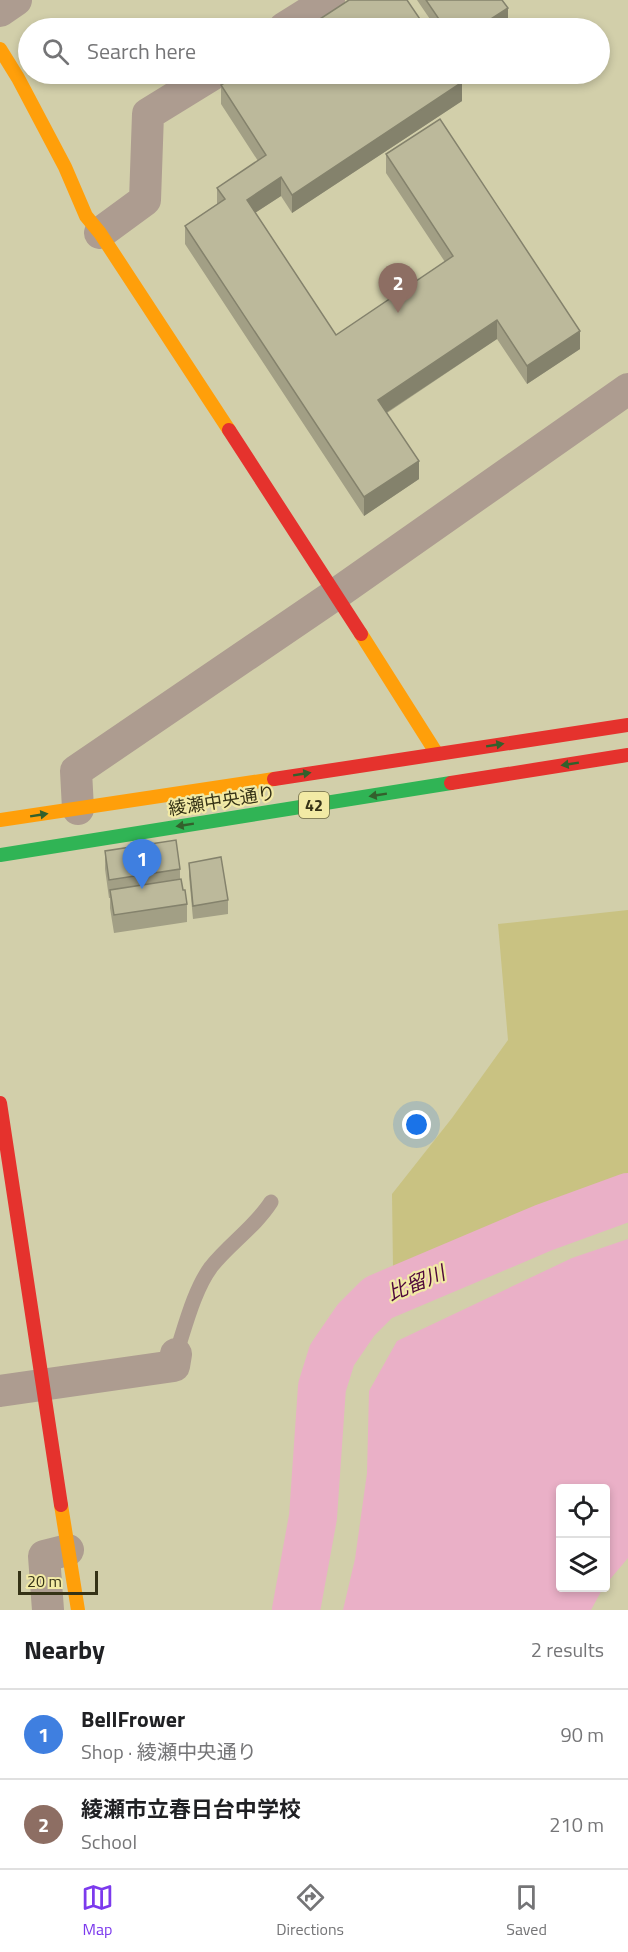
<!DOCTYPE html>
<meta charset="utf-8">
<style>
:root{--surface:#fff;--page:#f6f6f6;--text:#202124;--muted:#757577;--line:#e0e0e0;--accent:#7c3aed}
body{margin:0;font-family:"Titillium Web","Noto Sans JP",sans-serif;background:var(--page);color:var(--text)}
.controls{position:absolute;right:18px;bottom:18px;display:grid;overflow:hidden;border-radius:6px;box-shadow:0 3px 9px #0003}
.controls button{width:54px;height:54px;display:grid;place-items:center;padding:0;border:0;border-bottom:2px solid var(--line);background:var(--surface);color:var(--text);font:30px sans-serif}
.scale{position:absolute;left:18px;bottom:15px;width:80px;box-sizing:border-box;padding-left:6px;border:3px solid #353216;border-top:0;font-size:16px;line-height:21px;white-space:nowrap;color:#353216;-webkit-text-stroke:4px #f2eaa5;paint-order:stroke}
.you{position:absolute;left:417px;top:1125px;width:21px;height:21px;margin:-15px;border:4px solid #fff;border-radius:50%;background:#1a73e8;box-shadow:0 0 0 9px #1a73e833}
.badge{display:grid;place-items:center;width:39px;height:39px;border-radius:50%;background:var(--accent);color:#fff;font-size:20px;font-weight:700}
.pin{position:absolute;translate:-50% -50px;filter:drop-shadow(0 2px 3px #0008)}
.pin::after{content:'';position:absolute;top:32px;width:21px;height:18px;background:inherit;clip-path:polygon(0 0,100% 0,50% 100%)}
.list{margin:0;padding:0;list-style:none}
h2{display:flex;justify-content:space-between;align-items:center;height:78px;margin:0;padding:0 24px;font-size:26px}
h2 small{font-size:20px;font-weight:400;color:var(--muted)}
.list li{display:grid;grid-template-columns:39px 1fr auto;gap:18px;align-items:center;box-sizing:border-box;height:90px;padding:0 24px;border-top:2px solid var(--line)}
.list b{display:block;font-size:22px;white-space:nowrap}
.list p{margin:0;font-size:20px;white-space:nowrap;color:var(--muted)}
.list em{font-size:20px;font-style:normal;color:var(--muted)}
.icon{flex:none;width:33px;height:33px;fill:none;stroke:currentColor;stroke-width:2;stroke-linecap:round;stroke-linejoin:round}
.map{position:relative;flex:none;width:628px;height:1610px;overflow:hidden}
.search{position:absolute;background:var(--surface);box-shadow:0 3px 9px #0003;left:18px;right:18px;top:18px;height:66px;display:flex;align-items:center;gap:15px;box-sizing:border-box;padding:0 21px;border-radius:33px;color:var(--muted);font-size:22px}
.sheet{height:258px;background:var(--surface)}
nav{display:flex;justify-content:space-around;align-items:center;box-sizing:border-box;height:84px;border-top:2px solid var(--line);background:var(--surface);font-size:16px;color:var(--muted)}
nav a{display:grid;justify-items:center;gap:3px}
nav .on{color:var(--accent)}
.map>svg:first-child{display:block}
.green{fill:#c9c282}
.water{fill:#eab0c7}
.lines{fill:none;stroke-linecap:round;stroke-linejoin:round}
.river{stroke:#eab0c7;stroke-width:48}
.lane{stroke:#ad9c90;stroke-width:15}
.street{stroke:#ad9c90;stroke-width:32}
.fast{stroke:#30b455;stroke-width:14}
.slow{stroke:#ff9f0a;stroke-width:14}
.jam{stroke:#e5322d;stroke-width:14}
.wall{fill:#a29f85}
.shaded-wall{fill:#84826c}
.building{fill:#bcb99b;stroke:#84826c;stroke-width:1.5}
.oneway{fill:#33602c}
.labels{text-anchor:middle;stroke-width:4.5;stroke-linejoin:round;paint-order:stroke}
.shield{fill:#f2eaa5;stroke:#6e6941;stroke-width:1.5}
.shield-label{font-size:16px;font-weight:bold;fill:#353216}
.street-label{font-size:18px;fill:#353216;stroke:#f2eaa5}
.water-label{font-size:20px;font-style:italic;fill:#4f083b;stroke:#f2eaa5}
</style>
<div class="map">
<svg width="628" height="1610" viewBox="0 0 628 1610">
<rect width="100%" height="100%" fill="#d2cfaa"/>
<path class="green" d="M628 910V1185L393 1268 392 1194 452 1118 508 1040 498 924Z"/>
<path class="water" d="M628 1239V1558L606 1584V1488H560V1588H603L591 1610H343L355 1559 367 1473 369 1391 397 1341 572 1258Z"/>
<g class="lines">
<path class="river" d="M296 1610 313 1517 322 1387 332 1355 356 1320 378 1298 543 1228 628 1197"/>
<path class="lane" d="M176 1354C185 1327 194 1290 211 1267 229 1244 255 1227 271 1202"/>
<path class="street" d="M0 11 16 0
M284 28 329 0
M100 233 145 200 148 114 213 74
M78 809 76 771 336 594 628 389
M0 1391 174 1366 176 1354
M48 1610 44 1556 68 1550"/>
<path class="fast" d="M0 855 451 783"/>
<path class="slow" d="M0 49 18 78 65 167 86 216 100 233 229 430
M361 634 437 754
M0 820 274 779
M61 1505 78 1610"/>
<path class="jam" d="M229 430 361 634
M274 779 628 725
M451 783 628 755
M0 1103 61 1505"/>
</g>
<path class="wall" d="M417 0H502L508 21 497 28H436Z
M221 85 462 101 292 213 281 196 255 213 336 335 445 262 386 173V154L580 349 527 384 497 339 387 413 419 479 364 516 185 244V226L217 204V188L258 161 221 104Z
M105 851 180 869V880L187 904V922L114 933 110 908V898H109L105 869Z
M189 863 228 900V914L193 919 189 876Z"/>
<path class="shaded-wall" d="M508 8V21L497 28H477Z
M462 82V101L292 213V195Z
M281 177V196L247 218V200Z
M497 320V339L378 418V400Z
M580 331V349L527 384V366Z
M419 461V479L364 516V497Z"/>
<path class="building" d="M349 0H407L426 28H306Z
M426 0H502L508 8 477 28H445Z
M238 74H456L462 82 292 195 281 177 247 200 336 335 453 256 386 154 440 119 580 331 527 366 497 320 378 400 419 461 364 497 185 226 225 199 217 188 266 155 221 85Z
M176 840 180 869 109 880 105 851Z
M221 857 228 900 193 906 189 863Z
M181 879 183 890H185L187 904 114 915 110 890Z"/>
<defs><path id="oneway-solid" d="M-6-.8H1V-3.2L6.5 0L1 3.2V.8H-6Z" transform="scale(1.5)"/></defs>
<g class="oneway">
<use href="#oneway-solid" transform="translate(495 745) rotate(-9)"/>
<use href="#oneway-solid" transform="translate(570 764) rotate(171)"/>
<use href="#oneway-solid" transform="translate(302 774) rotate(-9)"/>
<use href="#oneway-solid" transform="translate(378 795) rotate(171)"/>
<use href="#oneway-solid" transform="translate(39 815) rotate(-9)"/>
<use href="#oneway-solid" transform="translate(185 825) rotate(171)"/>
</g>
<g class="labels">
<rect class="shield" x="299" y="792" width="30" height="26" rx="4.5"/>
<g class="shield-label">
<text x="314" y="811">42</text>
</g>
<g class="street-label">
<text transform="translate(222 801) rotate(-9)" y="6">綾瀬中央通り</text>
</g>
<g class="water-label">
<text transform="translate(416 1283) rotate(-22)" y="7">比留川</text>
</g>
</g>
</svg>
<div class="controls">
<button><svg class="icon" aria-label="locate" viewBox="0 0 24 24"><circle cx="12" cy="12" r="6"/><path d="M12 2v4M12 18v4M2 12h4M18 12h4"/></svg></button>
<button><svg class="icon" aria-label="layers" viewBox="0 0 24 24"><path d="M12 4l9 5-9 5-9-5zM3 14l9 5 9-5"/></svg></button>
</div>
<div class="scale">20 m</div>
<div class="you"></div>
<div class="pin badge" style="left:142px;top:889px;background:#3f7fe0">1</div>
<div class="pin badge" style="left:398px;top:313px;background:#8d6e63">2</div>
<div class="search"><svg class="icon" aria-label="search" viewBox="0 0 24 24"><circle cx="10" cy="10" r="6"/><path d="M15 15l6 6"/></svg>Search here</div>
</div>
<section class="sheet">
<h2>Nearby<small>2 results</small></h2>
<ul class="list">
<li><span class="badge" style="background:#3f7fe0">1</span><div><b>BellFrower</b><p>Shop · 綾瀬中央通り</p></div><em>90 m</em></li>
<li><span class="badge" style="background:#8d6e63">2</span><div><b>綾瀬市立春日台中学校</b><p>School</p></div><em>210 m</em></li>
</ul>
</section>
<nav>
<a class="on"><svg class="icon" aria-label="map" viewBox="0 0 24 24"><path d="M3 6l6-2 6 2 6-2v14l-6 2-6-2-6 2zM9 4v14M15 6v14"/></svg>Map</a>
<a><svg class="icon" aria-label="directions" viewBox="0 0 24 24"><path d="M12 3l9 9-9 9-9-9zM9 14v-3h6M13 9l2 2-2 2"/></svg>Directions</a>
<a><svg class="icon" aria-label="saved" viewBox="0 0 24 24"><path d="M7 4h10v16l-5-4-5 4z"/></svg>Saved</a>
</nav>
